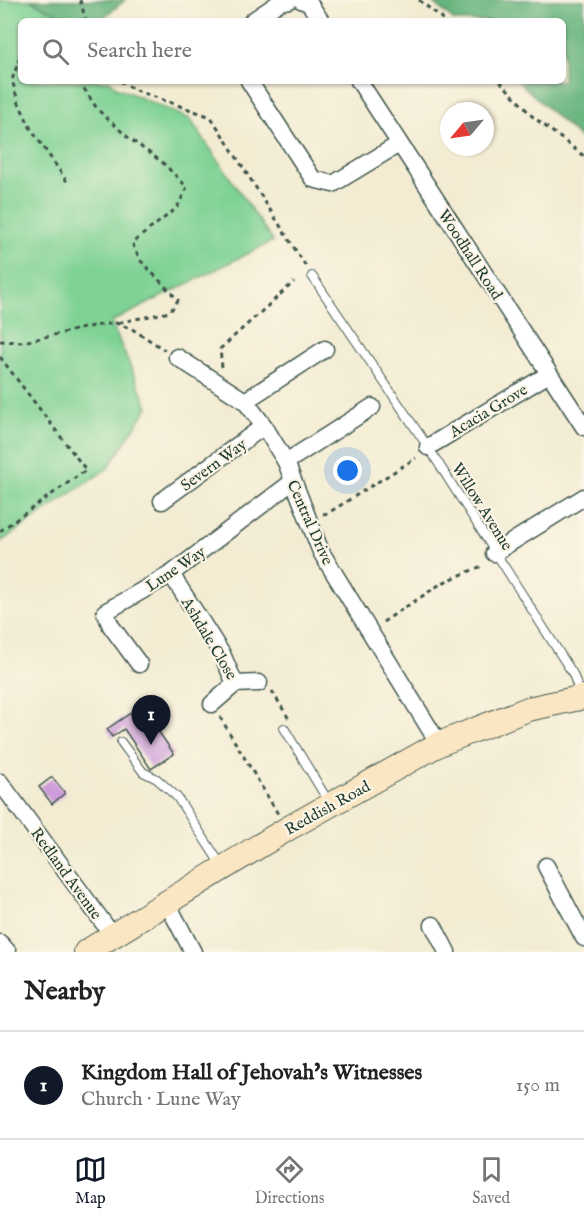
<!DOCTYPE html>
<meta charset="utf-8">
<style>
:root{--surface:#fff;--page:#f2f2f2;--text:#222;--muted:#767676;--line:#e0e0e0;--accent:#111827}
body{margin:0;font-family:"IM FELL English",serif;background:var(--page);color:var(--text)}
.compass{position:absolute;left:440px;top:102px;width:54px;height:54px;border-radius:50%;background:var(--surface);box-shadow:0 2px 4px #0004;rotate:241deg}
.you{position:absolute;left:348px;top:471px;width:21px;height:21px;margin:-15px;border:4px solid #fff;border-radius:50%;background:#1a73e8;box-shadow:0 0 0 9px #1a73e833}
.badge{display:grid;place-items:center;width:39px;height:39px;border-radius:50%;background:var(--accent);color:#fff;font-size:20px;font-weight:700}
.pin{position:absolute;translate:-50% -50px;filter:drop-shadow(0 2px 3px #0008)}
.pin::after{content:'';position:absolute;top:32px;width:21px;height:18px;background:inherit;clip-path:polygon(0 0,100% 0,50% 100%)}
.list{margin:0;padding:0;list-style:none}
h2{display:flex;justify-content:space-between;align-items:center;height:78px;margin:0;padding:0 24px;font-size:26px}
h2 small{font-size:20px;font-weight:400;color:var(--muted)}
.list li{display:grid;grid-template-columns:39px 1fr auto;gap:18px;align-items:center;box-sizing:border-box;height:108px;padding:0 24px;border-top:2px solid var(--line)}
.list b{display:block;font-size:22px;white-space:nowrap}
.list p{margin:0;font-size:20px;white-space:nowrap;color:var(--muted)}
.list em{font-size:20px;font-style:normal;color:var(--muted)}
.icon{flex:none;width:33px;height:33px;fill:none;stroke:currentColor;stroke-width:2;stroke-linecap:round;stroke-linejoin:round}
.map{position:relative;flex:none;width:584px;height:952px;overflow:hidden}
.search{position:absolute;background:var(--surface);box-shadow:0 2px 4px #0004;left:18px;right:18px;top:18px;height:66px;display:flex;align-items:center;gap:15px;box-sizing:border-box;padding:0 21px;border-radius:9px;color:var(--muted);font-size:22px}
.sheet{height:186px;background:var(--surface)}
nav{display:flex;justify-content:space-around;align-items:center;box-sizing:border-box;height:84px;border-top:2px solid var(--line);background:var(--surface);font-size:16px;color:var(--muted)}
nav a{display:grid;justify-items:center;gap:3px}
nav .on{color:var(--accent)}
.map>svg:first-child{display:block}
.green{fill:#7ed294;stroke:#4e8864;stroke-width:1.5}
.forest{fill:#66b47e;stroke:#427859;stroke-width:1.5}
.building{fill:#cd9cdb}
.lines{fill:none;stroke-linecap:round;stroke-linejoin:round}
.service-casing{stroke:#3f574c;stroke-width:10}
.minor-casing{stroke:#3f574c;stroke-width:19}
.secondary-casing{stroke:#3f574c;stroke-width:26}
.path{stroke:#3f574c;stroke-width:3;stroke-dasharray:4.5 4.5;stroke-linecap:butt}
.service{stroke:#fff;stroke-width:8}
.minor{stroke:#fff;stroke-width:16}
.secondary{stroke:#fbe6c3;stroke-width:24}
.labels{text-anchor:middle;stroke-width:4.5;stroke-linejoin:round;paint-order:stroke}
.street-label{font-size:16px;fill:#1f3d34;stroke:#fcf5e5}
</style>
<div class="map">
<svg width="584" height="952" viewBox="0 0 584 952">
<rect width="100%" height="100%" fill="#fcf5e5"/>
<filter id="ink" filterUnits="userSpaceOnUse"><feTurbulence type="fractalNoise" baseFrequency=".0167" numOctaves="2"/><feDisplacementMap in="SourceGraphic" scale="12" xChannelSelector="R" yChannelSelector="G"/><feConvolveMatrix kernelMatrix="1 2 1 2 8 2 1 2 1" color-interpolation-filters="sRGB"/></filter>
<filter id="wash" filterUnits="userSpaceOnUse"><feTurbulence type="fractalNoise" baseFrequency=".008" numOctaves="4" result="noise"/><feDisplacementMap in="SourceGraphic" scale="24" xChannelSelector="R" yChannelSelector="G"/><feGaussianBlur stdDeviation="1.35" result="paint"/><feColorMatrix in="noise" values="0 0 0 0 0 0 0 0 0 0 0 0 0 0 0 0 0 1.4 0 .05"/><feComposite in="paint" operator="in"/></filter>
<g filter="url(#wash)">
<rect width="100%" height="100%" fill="#f3ecd3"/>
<path class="green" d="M0 0H30L71 21H21V81H110L116 87 190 119 273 241 111 322 148 407 108 468 0 542Z"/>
<path class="forest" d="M30 0H125L99 21H71Z
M431 0H584V142L518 81H563V21H454Z"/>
<g id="blocks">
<path class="building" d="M141 706 174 754 151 769 124 729 112 737 107 729Z
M52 777 65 793 52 804 39 787Z"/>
</g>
</g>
<g filter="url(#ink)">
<use href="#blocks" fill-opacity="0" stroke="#3f574c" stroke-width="1.5"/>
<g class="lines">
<g class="service-casing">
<path id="service" d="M312 276 428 447 573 674 581 697
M284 728 330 804
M121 742 143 772 157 779 177 797 223 868"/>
</g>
<g class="minor-casing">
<path id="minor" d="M301 0 309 3 321 21
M252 21 280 2 289 0
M249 81 313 179 333 184 399 144
M359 81 584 427
M177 357 245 401 264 426 286 462 321 552 439 744
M245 401 325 349
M428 447 549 374
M286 462 372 407
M162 501 264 426
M494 553 584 497
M171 574 222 654 235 684 259 683
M139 664 111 626 105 612 171 574 292 482
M212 704 235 684
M0 782 113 936
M546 866 584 938
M167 903 193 952
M433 925 447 952
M0 943 8 952"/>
</g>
<g class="secondary-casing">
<path id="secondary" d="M86 952 287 829 439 744 528 709 584 697"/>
</g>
<path class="path" d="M80 0 86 21
M419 0 445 21
M21 59 19 60 12 80 18 101 31 129 68 183
M79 81 98 110 130 139 162 162 187 187 177 208 132 243 140 260 178 300 170 312 116 323
M120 81 135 90 211 117 307 268
M500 81 532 116 584 156
M0 341 23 342 93 326 116 323 132 329 165 350
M0 357 86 470 0 531
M222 367 220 349 294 282
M323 514 328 513 416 458
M383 622 442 583 484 565
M272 691 289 719
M220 717 278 814"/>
<use href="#service" class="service"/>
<use href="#minor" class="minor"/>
<use href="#secondary" class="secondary"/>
</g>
</g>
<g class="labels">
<g class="street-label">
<text transform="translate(471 254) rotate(57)" y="6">Woodhall Road</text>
<text transform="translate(488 410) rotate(-31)" y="6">Acacia Grove</text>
<text transform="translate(213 464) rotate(-36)" y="6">Severn Way</text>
<text transform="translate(483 506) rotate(58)" y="6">Willow Avenue</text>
<text transform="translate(311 522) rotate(66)" y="6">Central Drive</text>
<text transform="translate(175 568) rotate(-34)" y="6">Lune Way</text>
<text transform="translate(210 638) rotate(59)" y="6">Ashdale Close</text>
<text transform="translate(327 807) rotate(-29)" y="6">Reddish Road</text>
<text transform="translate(67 873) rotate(54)" y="6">Redland Avenue</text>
</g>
</g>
</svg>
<svg class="compass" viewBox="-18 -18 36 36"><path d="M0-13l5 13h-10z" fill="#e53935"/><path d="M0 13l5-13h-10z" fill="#767676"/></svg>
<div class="you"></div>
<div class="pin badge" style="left:151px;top:745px">1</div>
<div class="search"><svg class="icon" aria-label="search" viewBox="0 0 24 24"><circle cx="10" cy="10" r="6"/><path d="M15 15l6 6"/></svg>Search here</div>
</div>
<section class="sheet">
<h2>Nearby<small></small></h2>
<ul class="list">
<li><span class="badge">1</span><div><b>Kingdom Hall of Jehovah's Witnesses</b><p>Church · Lune Way</p></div><em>150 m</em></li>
</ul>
</section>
<nav>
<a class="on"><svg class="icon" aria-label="map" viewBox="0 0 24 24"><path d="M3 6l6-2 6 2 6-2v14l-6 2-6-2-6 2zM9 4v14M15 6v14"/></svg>Map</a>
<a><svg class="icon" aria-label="directions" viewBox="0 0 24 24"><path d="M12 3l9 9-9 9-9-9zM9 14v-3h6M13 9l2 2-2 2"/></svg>Directions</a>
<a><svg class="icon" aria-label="saved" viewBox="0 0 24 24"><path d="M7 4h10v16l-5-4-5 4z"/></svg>Saved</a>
</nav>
